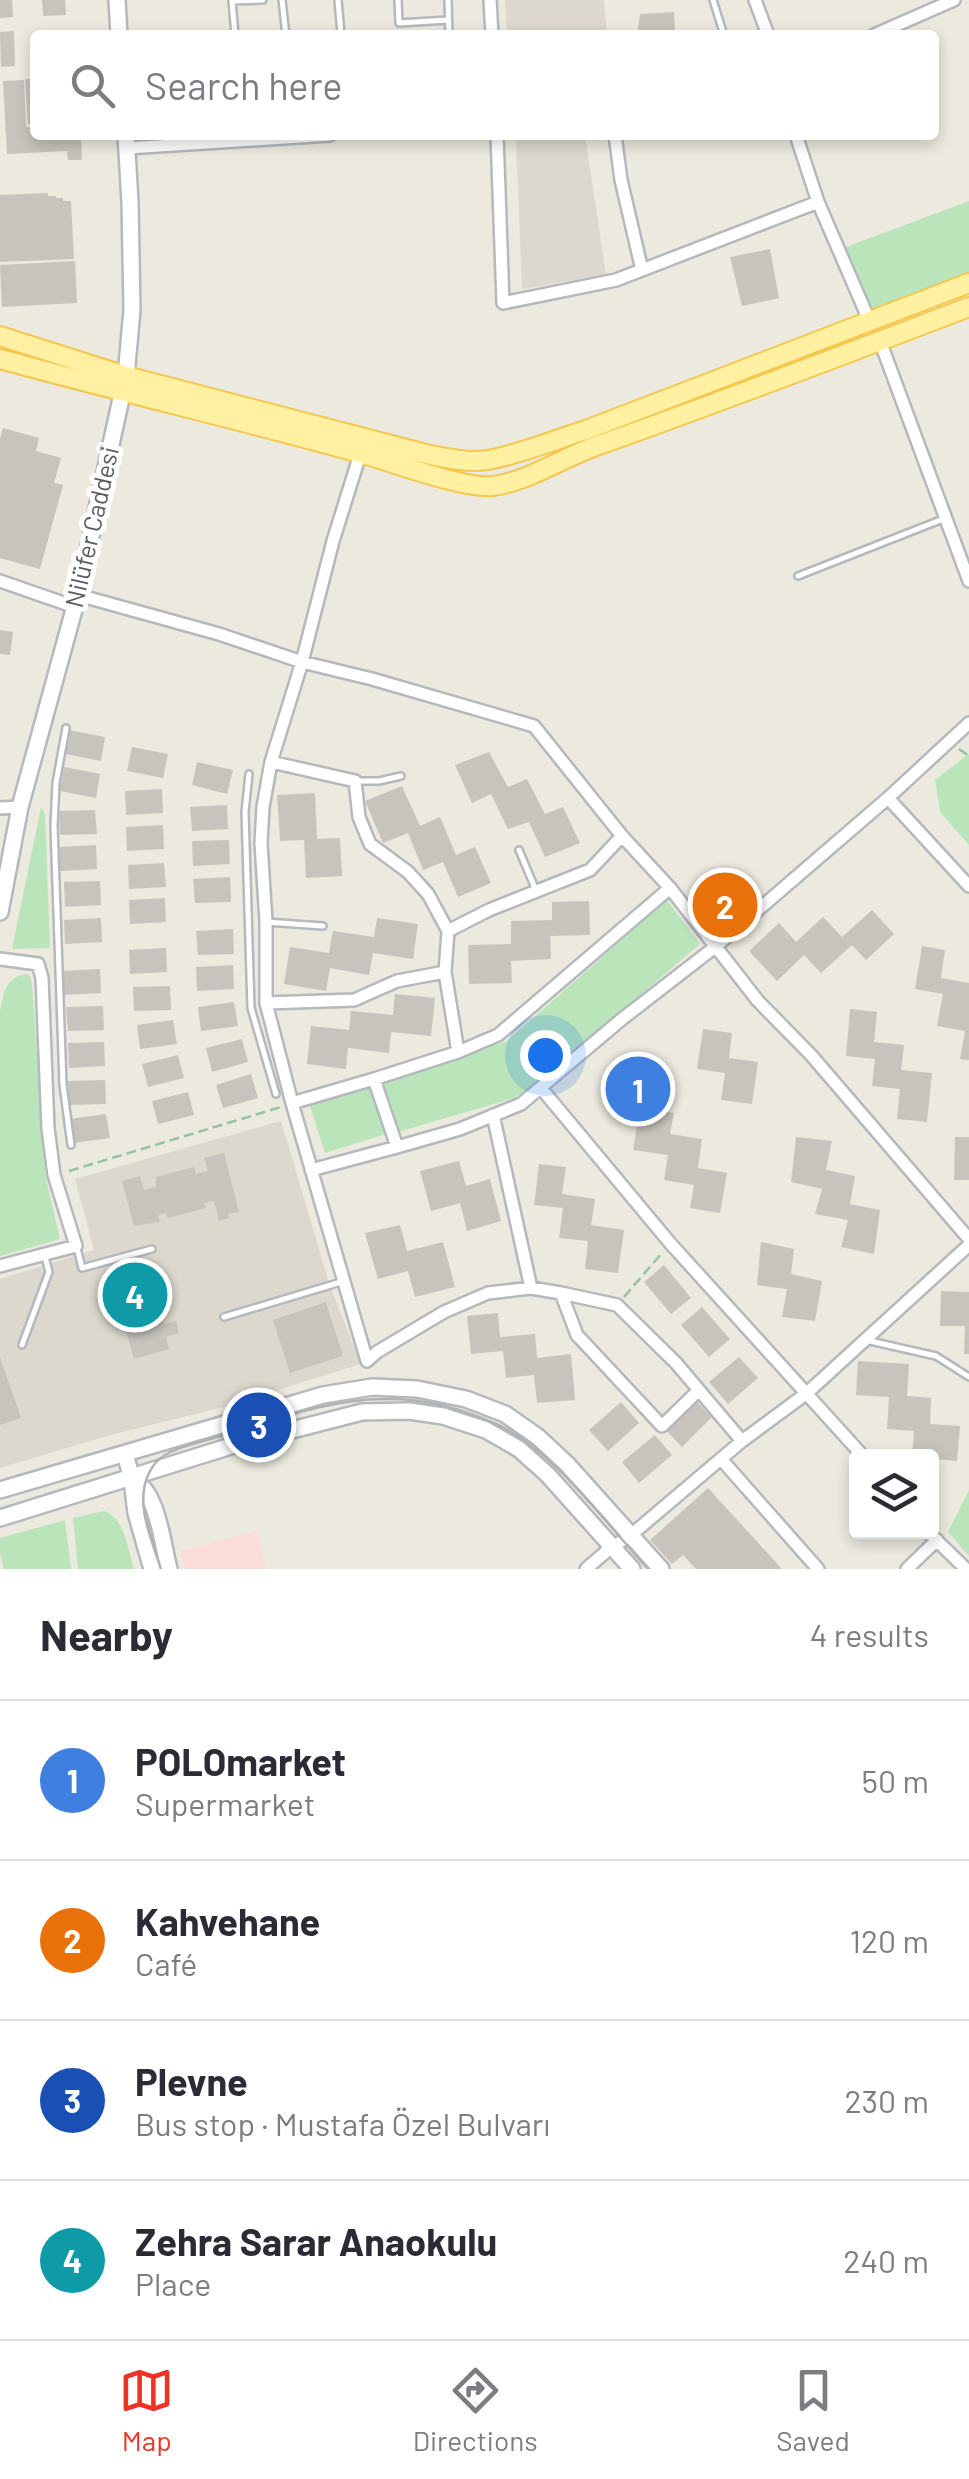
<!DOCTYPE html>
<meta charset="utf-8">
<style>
:root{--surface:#fff;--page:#f7f7f7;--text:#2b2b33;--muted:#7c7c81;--line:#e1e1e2;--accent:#ee3324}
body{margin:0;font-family:Barlow,sans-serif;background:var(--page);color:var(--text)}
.controls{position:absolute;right:30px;bottom:30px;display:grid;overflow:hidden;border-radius:10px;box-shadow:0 5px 15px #0003}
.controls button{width:90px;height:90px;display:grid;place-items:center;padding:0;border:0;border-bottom:2px solid var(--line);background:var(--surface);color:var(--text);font:50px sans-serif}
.you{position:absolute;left:545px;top:1055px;width:35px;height:35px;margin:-25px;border:8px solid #fff;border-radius:50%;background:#1a73e8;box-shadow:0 0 0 15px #1a73e833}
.badge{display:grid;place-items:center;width:65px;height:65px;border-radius:50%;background:var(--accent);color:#fff;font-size:32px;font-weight:700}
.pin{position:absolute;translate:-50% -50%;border:5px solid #fff;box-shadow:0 2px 10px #0006}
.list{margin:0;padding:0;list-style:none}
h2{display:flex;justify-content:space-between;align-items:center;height:130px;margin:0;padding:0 40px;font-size:42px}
h2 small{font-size:32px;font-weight:400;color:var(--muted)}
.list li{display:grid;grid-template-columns:65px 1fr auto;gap:30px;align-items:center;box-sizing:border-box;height:160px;padding:0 40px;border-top:2px solid var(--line)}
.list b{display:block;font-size:38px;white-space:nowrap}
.list p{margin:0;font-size:32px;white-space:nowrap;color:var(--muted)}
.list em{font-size:32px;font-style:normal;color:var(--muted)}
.icon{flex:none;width:55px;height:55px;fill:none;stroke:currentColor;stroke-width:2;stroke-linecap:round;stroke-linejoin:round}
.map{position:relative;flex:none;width:969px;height:1569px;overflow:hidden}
.search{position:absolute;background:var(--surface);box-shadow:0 5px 15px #0003;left:30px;right:30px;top:30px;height:110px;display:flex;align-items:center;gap:25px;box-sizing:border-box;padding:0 35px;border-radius:10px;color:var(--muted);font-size:38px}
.sheet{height:770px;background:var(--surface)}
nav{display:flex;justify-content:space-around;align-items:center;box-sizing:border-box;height:140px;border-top:2px solid var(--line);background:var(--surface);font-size:28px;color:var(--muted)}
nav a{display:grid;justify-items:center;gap:5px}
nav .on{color:var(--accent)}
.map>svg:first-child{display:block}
.education{fill:#dcd8ce}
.medical{fill:#fbdcd9}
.green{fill:#bae5ba}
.building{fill:#c7c4bd}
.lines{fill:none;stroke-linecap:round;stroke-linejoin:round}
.lane-casing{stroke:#b5b8bd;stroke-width:10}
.street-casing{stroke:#b5b8bd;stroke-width:16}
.secondary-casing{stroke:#b5b9bf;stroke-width:20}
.primary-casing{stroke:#f5c74f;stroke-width:22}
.path{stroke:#92c4a0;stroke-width:2.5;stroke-dasharray:10 5;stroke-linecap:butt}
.lane{stroke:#fff;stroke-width:5}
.street{stroke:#fff;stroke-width:11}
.secondary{stroke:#fff;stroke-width:15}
.primary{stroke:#fff0a2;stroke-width:18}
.tram{stroke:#b1b2b2;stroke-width:2.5}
.labels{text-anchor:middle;stroke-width:10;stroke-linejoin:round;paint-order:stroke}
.street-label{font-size:25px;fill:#585c61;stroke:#fff}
</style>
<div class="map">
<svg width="969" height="1569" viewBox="0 0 969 1569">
<rect width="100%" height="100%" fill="#ece9df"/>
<path class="education" d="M505 0H604L607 35H507Z
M549 135H585L606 275 522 289 516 138Z
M281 1121 330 1286 361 1364 223 1407 114 1434 0 1468V1279L94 1250 75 1179Z"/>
<path class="medical" d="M257 1531 266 1569H185L180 1551Z"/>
<path class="green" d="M969 201V282L869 320 838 250Z
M969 754V845L940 812 935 780Z
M41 807 45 814 50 948 12 949Z
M667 900 700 944 540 1081 514 1098 398 1132 382 1082 507 1041Z
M29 974 32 983 46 1178 60 1239 0 1256V1011C4 992 6 975 29 974Z
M370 1084 386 1134 325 1153 309 1103Z
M969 1490V1556L948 1532Z
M104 1511C125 1518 128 1550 134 1569H78L73 1518Z
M65 1520 71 1569H4L0 1554V1538Z"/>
<path class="building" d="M0 0H12L13 17 0 18Z
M42 0H65L66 15 43 16Z
M674 12 675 35H637L640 14Z
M14 31 15 66 1 67 0 32Z
M25 79H34L35 124H28Z
M24 80 26 127H35V135H81L82 160H68L67 151 7 154 3 81Z
M48 193V196H56V198H63V201H71L74 259 0 262V195Z
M770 249 779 298 742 306 730 257Z
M75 261 77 303 2 307 0 265Z
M3 428 39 438 36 451 61 458 54 483 63 485 40 569 0 558V439Z
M0 630 13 632 10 655 0 654Z
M69 730 105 737 101 761 65 754Z
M132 747 168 754 163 778 127 771Z
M489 752 508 787 527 779 545 814 563 807 580 843 545 857 529 822 508 829 491 794 472 803 455 765Z
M197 762 233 770 227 794 192 785Z
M64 767 100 774 96 798 60 791Z
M402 786 420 826 440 817 456 855 475 847 491 883 458 897 443 862 423 870 408 833 383 843 365 801Z
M162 789 163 813 126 815 125 791Z
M315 793 317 839 340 838 342 876 306 878 304 840 280 841 277 795Z
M227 805 228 829 192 831 190 807Z
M95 810 97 834 60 835 59 811Z
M163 825 164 849 127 851 126 827Z
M229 840 230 864 193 866 192 841Z
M96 845 97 869 60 871 59 847Z
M164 863 166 887 129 889 128 865Z
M230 877 231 902 195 903 193 879Z
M100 881 101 905 65 907 64 882Z
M727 885 745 904 722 925 704 906Z
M165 898 166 922 130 924 129 900Z
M589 901 590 935 550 936 551 959 511 961 512 983 469 984 468 945 511 944V921L552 920V902Z
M872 910 894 934 866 960 852 945 821 973 804 955 777 981 749 951 779 923 796 942 823 917 842 937Z
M101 918 102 942 65 944 64 920Z
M377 918 418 924 413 959 373 953 369 975 330 968 326 991 284 984 290 947 329 953 333 931 374 937Z
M233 929 234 954 198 955 196 931Z
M922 946 945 950 941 978 969 983V1060L960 1059 965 1031 937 1026 943 994 915 989Z
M166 948 167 972 130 974 129 950Z
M233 965 234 989 197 991 196 967Z
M100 969 101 993 64 995 63 971Z
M170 986 171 1010 134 1011 133 987Z
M395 994 435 998 431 1036 391 1032 389 1053 348 1048 346 1069 307 1064 311 1026 349 1030 351 1011 393 1015Z
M234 1002 238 1026 201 1031 198 1007Z
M103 1006 104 1030 68 1031 66 1007Z
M850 1009 877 1012 874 1042 904 1045 901 1070 932 1073 927 1122 897 1119 900 1089 872 1086 875 1059 846 1056Z
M173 1020 177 1044 140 1049 137 1025Z
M703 1029 732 1033 729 1058 758 1062 752 1104 721 1100 725 1073 697 1069Z
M242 1039 248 1062 212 1072 206 1048Z
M104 1042 105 1066 69 1068 68 1043Z
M178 1055 184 1078 148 1087 142 1064Z
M251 1074 258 1098 223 1108 216 1085Z
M105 1080 106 1104 69 1105 68 1081Z
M188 1092 194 1115 158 1124 152 1101Z
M640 1107 674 1113 670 1134 702 1139 698 1168 727 1173 720 1213 690 1208 694 1185 664 1180 668 1155 633 1150Z
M106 1114 110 1138 73 1143 70 1119Z
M796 1137 832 1141 826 1170 855 1176 850 1204 880 1210 874 1254 841 1247 848 1220 815 1214 822 1189 791 1182Z
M955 1137H969V1180H954Z
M224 1153 239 1212 228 1214 229 1218 219 1221 214 1201 204 1203 206 1208 168 1218 166 1213 158 1215 160 1222 134 1226 122 1181 140 1176 144 1190 156 1187V1177L194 1167 196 1174 208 1171 204 1158Z
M459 1161 466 1186 490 1179 501 1221 467 1231 460 1203 431 1211 420 1171Z
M539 1164 566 1167 562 1194 595 1199 591 1225 624 1230 618 1273 585 1269 588 1241 559 1238 563 1208 534 1205Z
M400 1225 407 1251 443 1242 455 1287 415 1297 408 1271 378 1279 365 1233Z
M761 1242 794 1249 791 1274 822 1281 815 1321 782 1317 787 1289 757 1285Z
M145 1259 164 1324 176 1321 179 1333 166 1337 169 1349 134 1359 108 1269Z
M664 1265 691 1298 671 1314 644 1282Z
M941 1291 969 1292V1354H964L965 1326H940Z
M326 1302 343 1356 290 1373 273 1320Z
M702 1307 730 1339 709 1357 681 1325Z
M498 1313 500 1337 535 1334 537 1358 571 1354 575 1400 537 1403 534 1375 506 1378 503 1351 471 1354 467 1316Z
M0 1357 21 1418 0 1425Z
M739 1357 758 1378 728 1404 709 1382Z
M858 1361 909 1364 907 1396 931 1398 930 1424 960 1426 957 1461 932 1459V1456H912L914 1431 887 1429 889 1397 856 1395Z
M693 1398 712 1417 682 1447 663 1427Z
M621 1402 639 1423 608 1451 589 1430Z
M655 1435 672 1455 639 1483 622 1462Z
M708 1488 782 1569H696L683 1555 672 1564 650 1540Z"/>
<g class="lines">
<g class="lane-casing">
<path id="lane" d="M282 0 286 35
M338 0 341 34
M398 0 399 23 448 20
M448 0 449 35
M713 0 723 32
M235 35 232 1 263 0
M798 576 943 519
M66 728 56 783 54 826 63 1085 71 1145
M249 774 245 812 251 1008 276 1094
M355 781H379L401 776
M519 850 535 888
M266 922 323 926
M77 1248 82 1268 152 1249
M224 1317 341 1282
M870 1341 936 1356 969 1377
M22 1345 49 1272 45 1257"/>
</g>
<g class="street-casing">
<path id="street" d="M490 0 492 35
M755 0 768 35
M874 35 954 0
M497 135 503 303 616 280 818 202
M615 135 621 180 642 270
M796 135 818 202 869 320
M127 148 330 135
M880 341 969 581
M362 448 333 541 302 662 271 762 263 807 261 843 266 922V1003L292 1103 367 1361 377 1352 444 1312 488 1293 531 1288 561 1293 617 1305 676 1363 742 1441
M0 581 75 607
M78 595 219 634 302 662 372 679 534 726 622 836 590 870 489 910 448 931 428 894 408 872 370 844 359 817 355 781 271 762
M888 798 969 723
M0 808 20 807
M622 836 670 888 758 1001 811 1055 969 1239
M0 959 38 964 42 978 48 1128 54 1175 76 1246 0 1266
M266 1003 354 1000 397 981 445 972
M458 1052 498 1035 670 888
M541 1088 670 1243 863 1456
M292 1103 374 1079
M493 1115 531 1288
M397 1147 460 1129 521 1104 622 1019 715 947 888 798 969 886
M311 1170 397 1147 374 1079 458 1052 445 972 448 931
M561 1293 577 1335 662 1426 699 1390
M721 1459 818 1569
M928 1532 966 1569
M586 1569 608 1550 631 1535 742 1441 807 1393 969 1245
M907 1569 937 1540"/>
</g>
<g class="secondary-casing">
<path id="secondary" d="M117 0 119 35
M0 912 20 807 78 595 126 376 132 310 130 202 126 135
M125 1454 132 1479 136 1513 152 1569
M132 1479C158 1492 162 1542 169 1569
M0 1490 323 1395 372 1387 417 1389 466 1399 505 1414 538 1437 567 1464 661 1569
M0 1518 234 1445 362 1412 409 1411 443 1416 486 1430 519 1449 548 1475 632 1569"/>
</g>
<g class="primary-casing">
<path id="primary" d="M0 336 126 376 426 454C446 458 467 463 488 460 521 454 554 440 586 430L969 283
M0 359C120 392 241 420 360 453 392 462 463 489 493 486 530 481 563 457 599 445 723 401 846 354 969 307"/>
</g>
<path class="path" d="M959 749 969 756
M69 1171 281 1107
M624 1297 662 1253"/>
<use href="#lane" class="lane"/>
<use href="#street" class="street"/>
<use href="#secondary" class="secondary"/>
<use href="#primary" class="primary"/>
<path class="tram" d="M161 1569C152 1540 134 1503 149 1473 153 1464 160 1457 170 1452 188 1444 209 1440 228 1434 278 1419 331 1399 384 1399 422 1398 460 1408 494 1423 552 1448 605 1522 648 1569"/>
</g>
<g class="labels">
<g class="street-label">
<text transform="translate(92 527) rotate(-77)" y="9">Nilüfer Caddesi</text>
</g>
</g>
</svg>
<div class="controls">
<button><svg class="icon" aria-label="layers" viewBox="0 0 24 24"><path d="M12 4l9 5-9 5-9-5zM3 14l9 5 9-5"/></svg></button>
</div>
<div class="you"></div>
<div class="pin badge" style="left:638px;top:1089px;background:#3f7fe0">1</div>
<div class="pin badge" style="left:725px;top:905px;background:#e8710a">2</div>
<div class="pin badge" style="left:259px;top:1425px;background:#1a4fb4">3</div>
<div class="pin badge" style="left:135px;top:1295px;background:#0f9aa8">4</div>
<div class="search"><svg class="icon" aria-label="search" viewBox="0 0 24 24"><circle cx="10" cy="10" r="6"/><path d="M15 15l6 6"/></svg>Search here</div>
</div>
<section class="sheet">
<h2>Nearby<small>4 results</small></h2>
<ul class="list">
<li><span class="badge" style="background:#3f7fe0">1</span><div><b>POLOmarket</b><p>Supermarket</p></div><em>50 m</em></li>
<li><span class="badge" style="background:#e8710a">2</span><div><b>Kahvehane</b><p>Café</p></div><em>120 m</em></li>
<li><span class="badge" style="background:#1a4fb4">3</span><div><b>Plevne</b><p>Bus stop · Mustafa Özel Bulvarı</p></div><em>230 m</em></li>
<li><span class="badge" style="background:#0f9aa8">4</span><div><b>Zehra Sarar Anaokulu</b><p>Place</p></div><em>240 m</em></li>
</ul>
</section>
<nav>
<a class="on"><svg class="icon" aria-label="map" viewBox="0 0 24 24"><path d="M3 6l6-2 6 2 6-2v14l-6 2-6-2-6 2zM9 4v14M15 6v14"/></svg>Map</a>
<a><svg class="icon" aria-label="directions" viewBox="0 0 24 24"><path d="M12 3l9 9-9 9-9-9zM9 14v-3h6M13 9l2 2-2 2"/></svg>Directions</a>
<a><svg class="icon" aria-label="saved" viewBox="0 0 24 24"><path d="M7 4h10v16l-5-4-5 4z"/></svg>Saved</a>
</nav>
